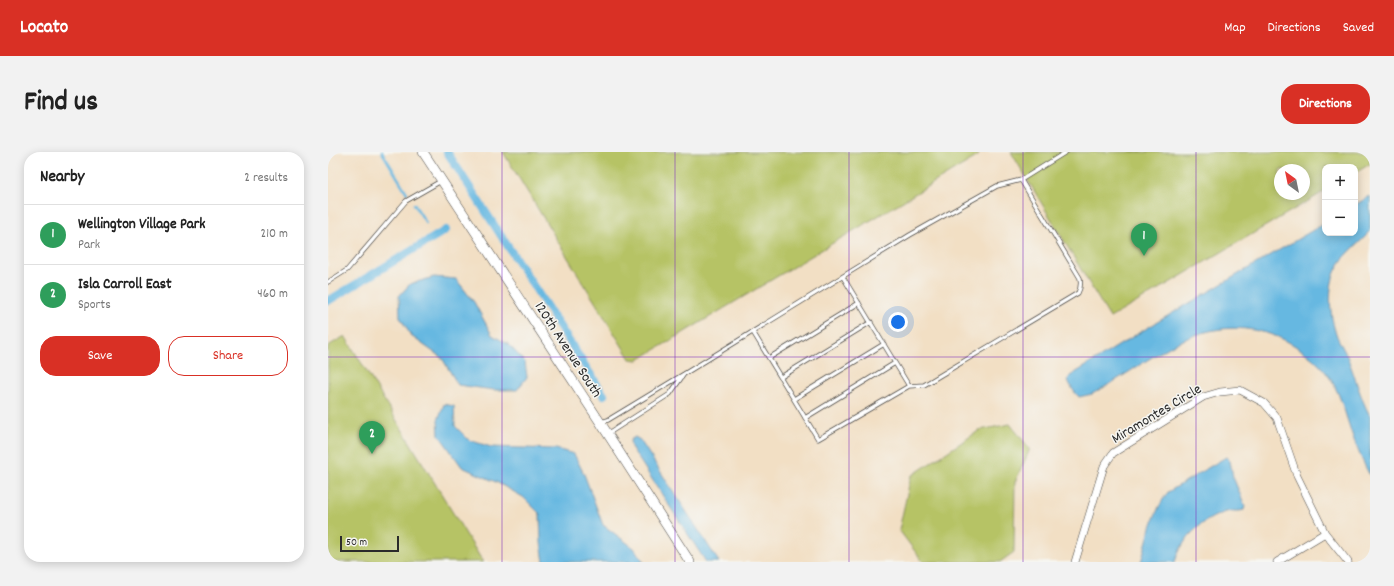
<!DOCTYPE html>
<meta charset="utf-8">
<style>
:root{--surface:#fff;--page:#f2f2f2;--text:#222;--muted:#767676;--line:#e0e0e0;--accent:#d93025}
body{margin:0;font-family:Dekko,sans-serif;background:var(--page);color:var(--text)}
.controls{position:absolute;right:12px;top:12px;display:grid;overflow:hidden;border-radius:8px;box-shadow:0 2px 10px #0003}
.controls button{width:36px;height:36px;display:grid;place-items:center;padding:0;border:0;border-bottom:1px solid var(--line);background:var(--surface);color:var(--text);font:20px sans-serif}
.compass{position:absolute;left:946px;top:12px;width:36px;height:36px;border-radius:50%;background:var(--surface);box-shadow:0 2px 10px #0003;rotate:327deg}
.scale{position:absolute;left:12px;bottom:10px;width:59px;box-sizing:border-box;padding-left:4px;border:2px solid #2b2b2b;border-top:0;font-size:11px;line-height:14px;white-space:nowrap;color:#2b2b2b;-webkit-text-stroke:3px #f6f6f2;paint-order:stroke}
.you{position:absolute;left:570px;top:170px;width:14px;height:14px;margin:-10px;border:3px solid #fff;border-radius:50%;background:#1a73e8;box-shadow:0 0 0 6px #1a73e833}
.badge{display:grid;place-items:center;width:26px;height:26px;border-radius:50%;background:var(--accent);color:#fff;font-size:13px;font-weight:700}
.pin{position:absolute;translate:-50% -33px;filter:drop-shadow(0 1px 2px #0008)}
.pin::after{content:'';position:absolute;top:21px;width:14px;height:12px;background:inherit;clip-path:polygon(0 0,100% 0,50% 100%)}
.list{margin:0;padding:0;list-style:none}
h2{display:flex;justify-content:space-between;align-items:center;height:52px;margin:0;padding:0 16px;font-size:17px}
h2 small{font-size:13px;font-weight:400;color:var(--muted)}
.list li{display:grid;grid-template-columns:26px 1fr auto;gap:12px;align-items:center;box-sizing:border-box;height:60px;padding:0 16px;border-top:1px solid var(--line)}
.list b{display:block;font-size:15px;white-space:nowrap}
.list p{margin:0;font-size:13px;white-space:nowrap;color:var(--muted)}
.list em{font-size:13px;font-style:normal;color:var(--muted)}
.actions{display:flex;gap:8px;padding:12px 16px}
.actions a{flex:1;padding:9px 0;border:1px solid var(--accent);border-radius:16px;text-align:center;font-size:14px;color:var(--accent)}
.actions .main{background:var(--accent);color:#fff}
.map{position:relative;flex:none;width:1042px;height:410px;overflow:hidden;border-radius:16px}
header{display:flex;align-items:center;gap:24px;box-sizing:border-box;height:56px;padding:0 20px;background:var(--accent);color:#fff}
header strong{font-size:19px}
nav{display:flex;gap:22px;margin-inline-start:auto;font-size:14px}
.intro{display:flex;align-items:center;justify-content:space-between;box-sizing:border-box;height:96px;padding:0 24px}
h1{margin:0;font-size:28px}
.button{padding:10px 18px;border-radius:16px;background:var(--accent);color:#fff;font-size:14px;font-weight:700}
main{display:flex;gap:24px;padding:0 24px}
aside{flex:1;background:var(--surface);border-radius:16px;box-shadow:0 2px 10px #0003}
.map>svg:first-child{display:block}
.green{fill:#b6c365;stroke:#707748;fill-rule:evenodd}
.water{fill:#66b8e1;stroke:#487286}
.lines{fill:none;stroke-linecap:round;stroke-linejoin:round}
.stream{stroke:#66b8e1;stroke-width:2.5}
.canal{stroke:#66b8e1;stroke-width:8}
.service-casing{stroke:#494642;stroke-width:5}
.minor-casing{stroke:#494642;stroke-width:8}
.tertiary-casing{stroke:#494642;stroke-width:10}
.service{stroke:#fff;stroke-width:3.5}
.minor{stroke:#fff;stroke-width:7}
.tertiary{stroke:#fff;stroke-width:9}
.grid{fill:none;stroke:#7b2cbf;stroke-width:1;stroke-opacity:0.55}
.labels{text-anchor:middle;stroke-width:3;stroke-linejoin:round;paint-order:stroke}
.street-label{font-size:15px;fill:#2b2b2b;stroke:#f6f6f2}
</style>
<header>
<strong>Locato</strong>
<nav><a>Map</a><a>Directions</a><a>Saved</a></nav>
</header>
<div class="intro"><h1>Find us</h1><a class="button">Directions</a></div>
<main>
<aside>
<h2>Nearby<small>2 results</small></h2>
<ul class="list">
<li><span class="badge" style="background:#2e9e5b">1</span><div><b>Wellington Village Park</b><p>Park</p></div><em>210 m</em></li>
<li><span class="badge" style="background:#2e9e5b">2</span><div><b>Isla Carroll East</b><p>Sports</p></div><em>460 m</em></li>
</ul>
<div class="actions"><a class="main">Save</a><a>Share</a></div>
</aside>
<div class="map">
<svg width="1042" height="410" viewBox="0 0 1042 410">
<rect width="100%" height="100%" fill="#f6f6f2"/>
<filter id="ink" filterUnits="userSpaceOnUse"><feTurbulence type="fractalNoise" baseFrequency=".025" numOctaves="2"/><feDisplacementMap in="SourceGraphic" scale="8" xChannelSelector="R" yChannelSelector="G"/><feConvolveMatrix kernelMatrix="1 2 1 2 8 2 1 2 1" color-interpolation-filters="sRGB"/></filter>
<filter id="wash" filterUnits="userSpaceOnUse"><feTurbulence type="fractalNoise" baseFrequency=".012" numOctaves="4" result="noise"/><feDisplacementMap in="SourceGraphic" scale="16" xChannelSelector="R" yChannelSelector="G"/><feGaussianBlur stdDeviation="0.9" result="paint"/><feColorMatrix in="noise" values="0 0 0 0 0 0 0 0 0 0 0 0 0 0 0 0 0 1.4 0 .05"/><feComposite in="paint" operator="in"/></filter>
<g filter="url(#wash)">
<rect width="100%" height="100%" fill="#f2dfc4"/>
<path class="green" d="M175 0H651L650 4 310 208 302 207Z
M683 0H1042V12L1027 21V15H997V39L782 166ZM952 18H976V42H952Z
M17 184 155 410H0V194Z
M682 272 702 297 687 330 686 400 672 410H595L571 378 583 324 652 278Z"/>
<path class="water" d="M1042 44V80C1033 89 1019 101 1012 111 999 130 1001 158 1007 179 1010 188 1015 196 1019 204 1027 224 1032 245 1042 264V324C1037 314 1032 304 1028 293 1019 271 1015 246 1002 226 990 208 969 193 950 185 872 155 827 209 764 242L751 245C746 240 742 234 740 228L742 224 809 182 997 71V81H1027V53Z
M106 125 128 127 146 150 164 183 180 192 197 210 199 225 189 238H166L130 233 114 206 83 184 72 165 71 144 82 132Z
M116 252 126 254 127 274 141 288 163 295 228 297 246 302 256 322 275 373 306 396 316 410H216L213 391 212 362 195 345 170 331 134 315 111 283 110 268Z
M307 285 312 288 391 410H378L303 295 302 288Z
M898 305 902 309 905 325 917 354 916 358C911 360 904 358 898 360 873 368 855 385 847 410H813C820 386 825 360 840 340Z"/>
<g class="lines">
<path class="stream" d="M54 0 79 41
M86 52 98 71"/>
<path class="canal" d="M119 0 276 243
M0 149 118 78"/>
</g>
</g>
<g filter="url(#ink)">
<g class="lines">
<g class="service-casing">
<path id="service" d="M515 125 581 234 596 233 750 141C753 136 753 132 752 126L693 28
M0 130 19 118 78 49 113 29
M425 180 490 287 581 234
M441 206 531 151
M356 222 582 83 669 34 693 28 738 0
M453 225 543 170
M466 247 556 192
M477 266 567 211
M273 270 280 268 356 222 342 242 281 281"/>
</g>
<g class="minor-casing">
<path id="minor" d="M747 410 776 314 785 301 875 245 892 240 912 238 936 251 949 266 969 324 997 381 1020 410
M949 410 997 381"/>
</g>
<g class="tertiary-casing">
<path id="tertiary" d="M95 0 272 270 362 410"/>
</g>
<use href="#service" class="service"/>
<use href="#minor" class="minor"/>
<use href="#tertiary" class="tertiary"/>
</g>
</g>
<path class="grid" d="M174 0V410M347 0V410M521 0V410M695 0V410M868 0V410M0 205H1042"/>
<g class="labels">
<g class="street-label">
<text transform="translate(241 197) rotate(57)" y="5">120th Avenue South</text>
<text transform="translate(828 261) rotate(-31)" y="5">Miramontes Circle</text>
</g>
</g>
</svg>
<div class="controls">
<button>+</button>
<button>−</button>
</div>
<svg class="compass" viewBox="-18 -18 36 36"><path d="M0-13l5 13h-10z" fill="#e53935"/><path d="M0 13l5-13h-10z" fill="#767676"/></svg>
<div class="scale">50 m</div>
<div class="you"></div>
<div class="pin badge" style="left:816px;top:104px;background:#2e9e5b">1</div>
<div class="pin badge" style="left:44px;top:302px;background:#2e9e5b">2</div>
</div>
</main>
